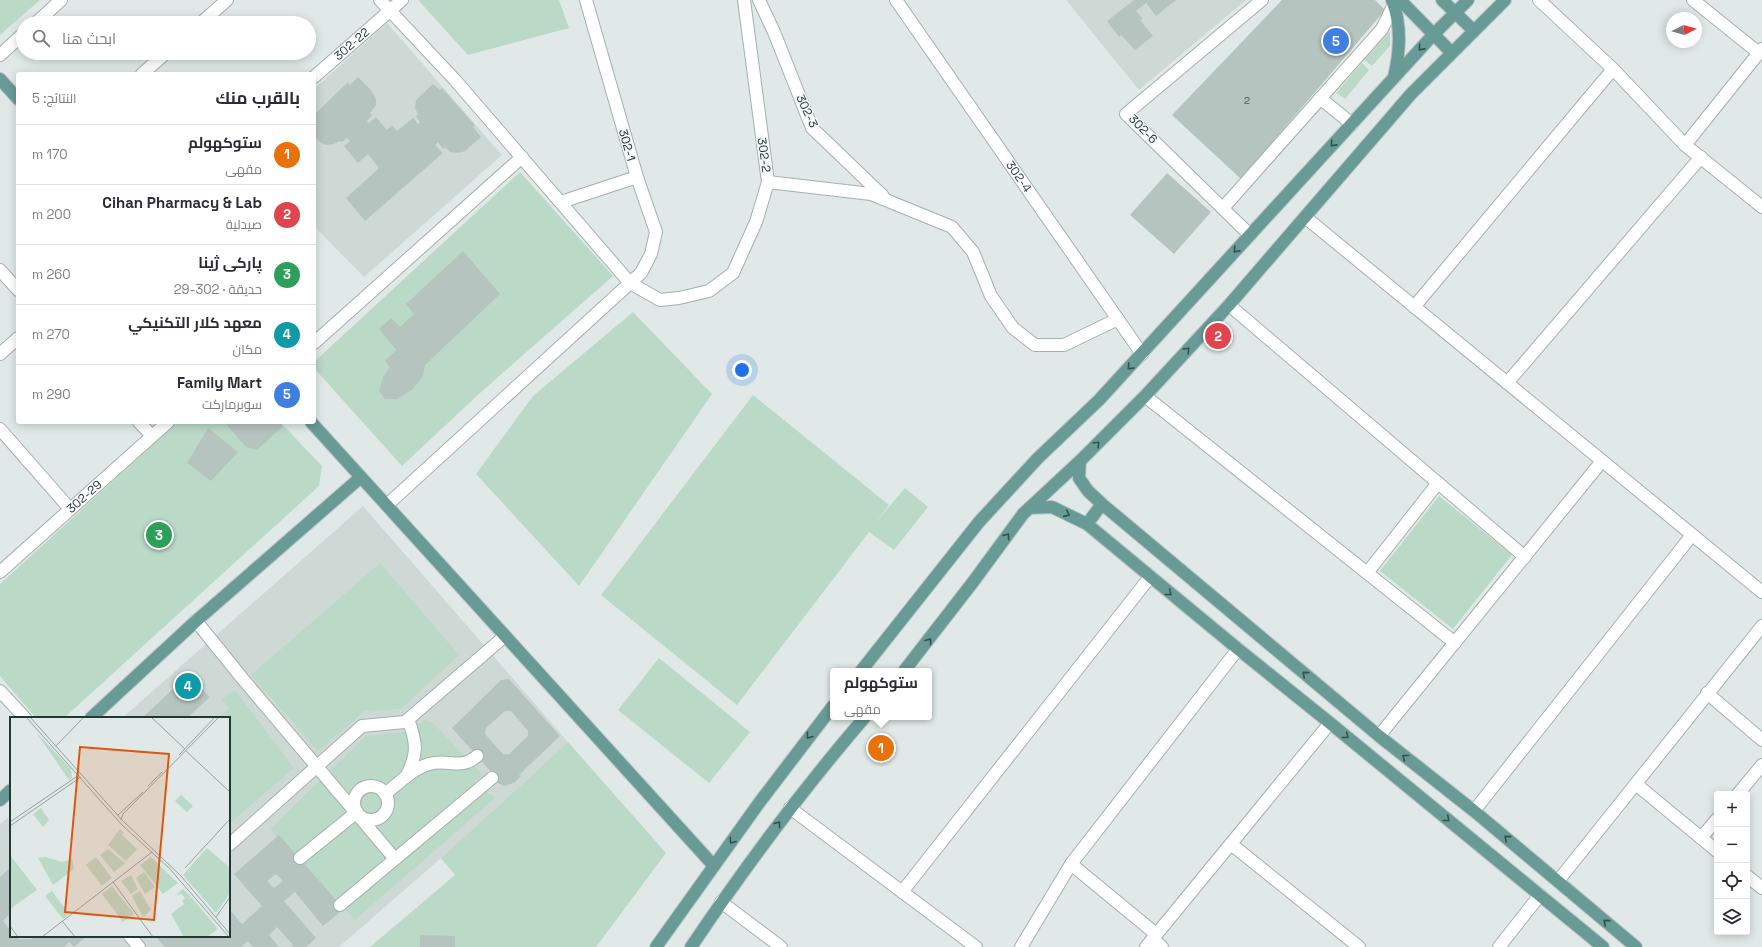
<!DOCTYPE html>
<html lang="ar">
<meta charset="utf-8">
<style>
:root{--surface:#fff;--page:#f7f7f7;--text:#2b2b33;--muted:#7c7c81;--line:#e1e1e2;--accent:#111827}
body{margin:0;font-family:"Space Grotesk",Cairo,sans-serif;background:var(--page);color:var(--text);direction:rtl}
.controls{position:absolute;right:12px;bottom:12px;display:grid;overflow:hidden;border-radius:4px;box-shadow:0 2px 10px #0003}
.controls button{width:36px;height:36px;display:grid;place-items:center;padding:0;border:0;border-bottom:1px solid var(--line);background:var(--surface);color:var(--text);font:20px sans-serif}
.compass{position:absolute;left:1666px;top:12px;width:36px;height:36px;border-radius:50%;background:var(--surface);box-shadow:0 2px 10px #0003;rotate:85deg}
.you{position:absolute;left:742px;top:370px;width:14px;height:14px;margin:-10px;border:3px solid #fff;border-radius:50%;background:#1a73e8;box-shadow:0 0 0 6px #1a73e833}
.badge{display:grid;place-items:center;width:26px;height:26px;border-radius:50%;background:var(--accent);color:#fff;font-size:13px;font-weight:700}
.pin{position:absolute;translate:-50% -50%;border:2px solid #fff;box-shadow:0 1px 4px #0006}
.popup{position:absolute;left:830px;top:668px;width:102px;height:52px;box-sizing:border-box;display:grid;place-content:center;border-radius:4px;background:var(--surface);filter:drop-shadow(0 1px 3px #0005);font-size:13px;white-space:nowrap;color:var(--muted)}
.popup b{font-size:15px;color:var(--text)}
.popup::after{content:'';position:absolute;left:50%;top:100%;margin-left:-8px;border:8px solid transparent;border-top-color:var(--surface)}
.list{margin:0;padding:0;list-style:none}
h2{display:flex;justify-content:space-between;align-items:center;height:52px;margin:0;padding:0 16px;font-size:17px}
h2 small{font-size:13px;font-weight:400;color:var(--muted)}
.list li{display:grid;grid-template-columns:26px 1fr auto;gap:12px;align-items:center;box-sizing:border-box;height:60px;padding:0 16px;border-top:1px solid var(--line)}
.list b{display:block;font-size:15px;white-space:nowrap}
.list p{margin:0;font-size:13px;white-space:nowrap;color:var(--muted)}
.list em{font-size:13px;font-style:normal;color:var(--muted)}
.icon{flex:none;width:22px;height:22px;fill:none;stroke:currentColor;stroke-width:2;stroke-linecap:round;stroke-linejoin:round}
.map{position:relative;flex:none;width:1762px;height:947px;overflow:hidden;direction:ltr}
.search{position:absolute;background:var(--surface);box-shadow:0 2px 10px #0003;left:16px;top:16px;width:300px;height:44px;display:flex;align-items:center;gap:10px;box-sizing:border-box;padding:0 14px;border-radius:22px;color:var(--muted);font-size:15px}
.panel{position:absolute;background:var(--surface);box-shadow:0 2px 10px #0003;left:16px;top:72px;width:300px;height:352px;border-radius:4px;direction:rtl}
.map>svg:first-child{display:block}
.built{fill:#ced9d6}
.green{fill:#bbd9c7}
.building{fill:#b6c4c0;fill-rule:evenodd}
.lines{fill:none;stroke-linecap:round;stroke-linejoin:round}
.minor-casing{stroke:#a3b0ae;stroke-width:14}
.major-casing{stroke:#bdc3c2;stroke-width:14}
.minor{stroke:#fff;stroke-width:12}
.major{stroke:#689b96;stroke-width:12}
.oneway{stroke:#34514d}
.labels{text-anchor:middle;stroke-width:3;stroke-linejoin:round;paint-order:stroke}
.number-label{font-size:10px;fill:#475b58}
.street-label{font-size:12px;fill:#223835;stroke:#f0f6f4}
.inset-road{fill:none;stroke:#94a2a0;stroke-width:1}
.view{fill:#de570e;fill-opacity:0.15;stroke:#de570e;stroke-width:2}
.inset-edge{fill:none;stroke:#223835;stroke-width:2}
</style>
<div class="map">
<svg width="1762" height="947" viewBox="0 0 1762 947">
<rect width="100%" height="100%" fill="#e0e9e7"/>
<path class="built" d="M1066 0H1246L1139 90Z
M387 23 502 155 364 277 314 226V89Z
M363 506 568 742 441 858 339 947H0V824L11 815V936H229V718H122Z"/>
<path class="green" d="M0 0H40L0 35Z
M418 0H559L569 28 468 55Z
M1390 31V46L1372 66 1364 60Z
M1362 63 1369 70 1345 99 1336 93Z
M520 172 613 276 480 393 402 466 314 368V362Z
M633 312 712 394 579 586 476 474 533 396Z
M753 395 889 505 876 522 905 488 928 507 894 550 869 532 737 705 601 595Z
M178 422H280L322 466 319 486 64 718H36L0 676V584Z
M1439 496 1512 555 1453 629 1380 571Z
M380 563 459 655 401 709 365 711 318 751 251 675Z
M659 658 750 732 709 783 618 710Z
M235 690 294 768 229 824V718H217L229 708 221 699Z
M424 720 431 722 436 726 483 775 474 782 495 798 355 920 270 829 366 736 412 731Z
M568 742 666 853 596 947H370L455 875 441 858Z"/>
<path class="building" d="M1134 0H1176L1156 16 1146 3 1136 11 1143 19 1140 20 1153 36 1135 50 1121 35 1119 37 1107 21Z
M1282 0H1375L1385 10 1241 179 1172 115Z
M358 77 371 90 376 99V105L370 113 372 115 367 121 369 123 376 117 387 130 392 125 397 131 413 118 418 124 420 122 416 116 418 114 415 108 416 100 433 84 440 90 442 88 475 125 473 127 481 137 465 151 459 153 450 152 445 147 443 149 438 142 435 145 443 153 365 221 346 198 379 168 368 154 358 163 344 146 350 141 347 138 342 142 340 141 334 144 326 145 320 142 314 135V119L316 118 314 115 348 82 350 85Z
M1167 173 1211 212 1174 254 1130 215Z
M463 251 500 294 425 365 423 376 412 390 397 399H385L379 391 383 377 390 367 385 361 396 350 379 329 391 318 400 327 414 314 406 304Z
M224 422H280L283 426 257 450 246 447Z
M208 428 238 452 211 481 187 463Z
M188 675 210 697 187 718H142Z
M509 679 560 736 519 775 521 776 514 783 504 786 496 782 492 773 452 728 501 680ZM505 711H511L528 731V736L509 754H503L485 734 486 728Z
M279 835 344 909 323 926 295 892 284 901 316 938 306 947H291L293 945 277 927 269 935 279 947H253L248 941 241 947H165L156 937 157 936H229V909L242 924 262 906 234 874ZM276 874 283 881 274 888 267 881Z
M11 867V913L3 921 11 931V936H16L18 939H31L34 936H87L74 947 69 942 64 947H0V877Z
M420 935 455 936V947H420Z"/>
<g class="lines">
<g class="minor-casing">
<g id="minor">
<path d="M380 0 455 80 630 283 660 300 679 298 709 291 733 273 756 222 768 182 744 0"/>
<path d="M759 0 774 32 812 128 883 196"/>
<path id="s1" d="M896 0 1142 354"/>
<path d="M1539 0 1613 69 1685 145 1762 207"/>
<path d="M1693 0 1759 53"/>
<path d="M36 23 61 0"/>
<path d="M201 23 227 0"/>
<path d="M0 55 23 34"/>
<path d="M142 74 166 53"/>
<path id="s2" d="M314 77 402 0"/>
<path d="M1320 98 1352 124"/>
<path d="M1685 145 1762 49"/>
<path d="M768 182 871 194 952 227 973 252 991 296 1013 328 1035 345H1064L1118 319"/>
<path d="M561 202 637 177"/>
<path d="M1223 208 1382 29 1394 4"/>
<path d="M1305 217 1762 592"/>
<path d="M1250 235 1126 114 1262 0"/>
<path d="M0 270 18 290"/>
<path d="M1229 305 1525 557"/>
<path d="M1414 307 1613 69"/>
<path d="M314 343 522 157"/>
<path d="M0 354 18 338"/>
<path d="M1507 383 1701 157"/>
<path d="M1145 396 1455 643"/>
<path d="M139 422 152 436"/>
<path d="M0 429 70 509"/>
<path d="M387 505 630 283 641 273 651 254 656 232 637 177 586 0"/>
<path id="s3" d="M0 572 168 422"/>
<path d="M1367 573 1438 483"/>
<path d="M196 621 242 678 395 859"/>
<path d="M0 691 25 718"/>
<path d="M1707 693 1762 740"/>
<path d="M1379 736 1602 461"/>
<path d="M406 777C418 754 417 743 408 719"/>
<path d="M1637 785 1717 851"/>
<circle cx="371" cy="803" r="17"/>
<path d="M385 794C399 783 412 769 429 764 449 758 460 771 477 756"/>
<path d="M1738 794 1762 765"/>
<path d="M790 808 976 947"/>
<path d="M1474 811 1692 535"/>
<path d="M1701 838 1717 819"/>
<path d="M1231 844 1359 947"/>
<path d="M229 845 362 726 405 722 505 636"/>
<path d="M300 858 357 812"/>
<path d="M1071 864 1156 934"/>
<path d="M1747 876 1762 888"/>
<path d="M1558 881 1762 626"/>
<path d="M902 892 1150 577"/>
<path d="M721 902 781 947"/>
<path d="M340 905 492 778"/>
<path d="M130 936 139 947"/>
<path d="M1153 939 1162 947"/>
<path d="M1021 947 1071 864 1238 649"/>
<path d="M1146 947 1330 723"/>
<path d="M1499 947 1540 895"/>
</g>
</g>
<g class="major-casing">
<path id="major" d="M1392 0C1402 25 1400 52 1394 77
M1400 0 1452 53
M1442 0 1474 31
M0 79 18 99
M311 422 714 866
M1080 461 1079 478 1088 491 1102 504 1379 736 1474 811 1636 947
M1029 508 1052 507 1087 524 1238 649 1330 723 1603 947
M1087 524 1102 504
M861 671 979 522 1038 458 1099 400 1433 35 1468 0
M904 671 973 582 1023 514 1080 461 1145 396 1229 305 1411 94 1505 0
M91 718 196 621 361 477
M0 800 11 790
M656 947 759 803 833 706
M691 947C745 867 802 790 865 717"/>
</g>
<use href="#minor" class="minor"/>
<use href="#major" class="major"/>
</g>
<defs><path id="oneway-chevron" d="M-2-3.5L2.5 0L-2 3.5" fill="none" stroke-width="1.6" stroke-linecap="round" stroke-linejoin="round"/></defs>
<g class="oneway">
<use href="#oneway-chevron" transform="translate(1421 48) rotate(132)"/>
<use href="#oneway-chevron" transform="translate(1333 144) rotate(132)"/>
<use href="#oneway-chevron" transform="translate(1236 250) rotate(132)"/>
<use href="#oneway-chevron" transform="translate(1187 350) rotate(-47)"/>
<use href="#oneway-chevron" transform="translate(1130 367) rotate(133)"/>
<use href="#oneway-chevron" transform="translate(1097 444) rotate(-45)"/>
<use href="#oneway-chevron" transform="translate(1067 514) rotate(24)"/>
<use href="#oneway-chevron" transform="translate(1007 536) rotate(-54)"/>
<use href="#oneway-chevron" transform="translate(1169 593) rotate(39)"/>
<use href="#oneway-chevron" transform="translate(929 641) rotate(-53)"/>
<use href="#oneway-chevron" transform="translate(1305 674) rotate(-140)"/>
<use href="#oneway-chevron" transform="translate(809 736) rotate(127)"/>
<use href="#oneway-chevron" transform="translate(1346 736) rotate(39)"/>
<use href="#oneway-chevron" transform="translate(1405 757) rotate(-142)"/>
<use href="#oneway-chevron" transform="translate(1447 819) rotate(39)"/>
<use href="#oneway-chevron" transform="translate(778 824) rotate(-54)"/>
<use href="#oneway-chevron" transform="translate(1507 838) rotate(-140)"/>
<use href="#oneway-chevron" transform="translate(732 841) rotate(126)"/>
<use href="#oneway-chevron" transform="translate(1606 922) rotate(-140)"/>
</g>
<g class="labels">
<g class="number-label">
<text x="1247" y="104">2</text>
</g>
<g class="street-label">
<text dy="4" stroke="none"><textPath href="#s2" startOffset="50">302-22</textPath></text>
<text transform="translate(807 111) rotate(65)" y="4">302-3</text>
<text transform="translate(1143 129) rotate(46)" y="4">302-6</text>
<text transform="translate(627 145) rotate(74)" y="4">302-1</text>
<text transform="translate(764 155) rotate(82)" y="4">302-2</text>
<text dy="4" stroke="none"><textPath href="#s1" startOffset="215">302-4</textPath></text>
<text dy="4" stroke="none"><textPath href="#s3" startOffset="113">302-29</textPath></text>
</g>
</g>
<g transform="translate(10 717)">
<rect width="220" height="220" fill="#e0e9e7"/>
<path d="M26 15 61 52 62 61 59 63ZM171 78 183 89 177 95 165 84ZM31 91 39 103 33 110 23 97ZM110 112 114 116 112 118 127 132 116 144 98 128ZM197 131 220 151V176L206 196 173 158ZM98 132 115 146 104 155 90 138ZM0 138 27 173 0 192ZM36 140 52 145 62 142 64 152 43 168 28 141ZM86 140 102 161 92 169 76 148ZM141 140 168 166 153 177 130 148ZM134 155 145 170 135 177 126 161ZM121 158 128 172 121 177 111 164ZM102 169 124 197 113 205 92 177ZM173 172 181 180 179 182 182 181 208 212 197 220H174L161 197 174 187 172 184 175 181 172 177 166 178ZM42 174 59 197 53 202 35 179ZM130 174 141 193 133 200 122 179Z" fill="#bbd9c7"/>
<path class="inset-road" d="M16 0 112 108 159 151 219 220M20 0 112 103 171 159 220 217M141 0 175 32M46 29 74 0M176 34 220 75M169 38 205 0M138 69 152 55M108 98 133 75M111 103 113 97 209 0M0 105 69 58M0 109 71 60M175 151 220 102M103 165 143 220M206 200 220 180M52 204 65 220M0 209 8 220M32 220 142 135"/>
<path class="view" d="M70 30 159 37 144 203 55 195Z"/>
<rect width="220" height="220" class="inset-edge"/>
</g>
</svg>
<div class="controls">
<button>+</button>
<button>−</button>
<button><svg class="icon" aria-label="locate" viewBox="0 0 24 24"><circle cx="12" cy="12" r="6"/><path d="M12 2v4M12 18v4M2 12h4M18 12h4"/></svg></button>
<button><svg class="icon" aria-label="layers" viewBox="0 0 24 24"><path d="M12 4l9 5-9 5-9-5zM3 14l9 5 9-5"/></svg></button>
</div>
<svg class="compass" viewBox="-18 -18 36 36"><path d="M0-13l5 13h-10z" fill="#e53935"/><path d="M0 13l5-13h-10z" fill="#7c7c81"/></svg>
<div class="you"></div>
<div class="pin badge" style="left:881px;top:748px;background:#e8710a">1</div>
<div class="popup"><b>ستوكهولم</b>مقهى</div>
<div class="pin badge" style="left:1218px;top:336px;background:#e0444e">2</div>
<div class="pin badge" style="left:159px;top:535px;background:#2e9e5b">3</div>
<div class="pin badge" style="left:188px;top:686px;background:#0f9aa8">4</div>
<div class="pin badge" style="left:1336px;top:41px;background:#3f7fe0">5</div>
<div class="search"><svg class="icon" aria-label="search" viewBox="0 0 24 24"><circle cx="10" cy="10" r="6"/><path d="M15 15l6 6"/></svg>ابحث هنا</div>
<section class="panel">
<h2>بالقرب منك<small>النتائج: 5</small></h2>
<ul class="list">
<li><span class="badge" style="background:#e8710a">1</span><div><b>ستوكهولم</b><p>مقهى</p></div><em>170 m</em></li>
<li><span class="badge" style="background:#e0444e">2</span><div><b>Cihan Pharmacy &amp; Lab</b><p>صيدلية</p></div><em>200 m</em></li>
<li><span class="badge" style="background:#2e9e5b">3</span><div><b>پارکی ژینا</b><p>حديقة · 302-29</p></div><em>260 m</em></li>
<li><span class="badge" style="background:#0f9aa8">4</span><div><b>معهد كلار التكنيكي</b><p>مكان</p></div><em>270 m</em></li>
<li><span class="badge" style="background:#3f7fe0">5</span><div><b>Family Mart</b><p>سوبرماركت</p></div><em>290 m</em></li>
</ul>
</section>
</div>
